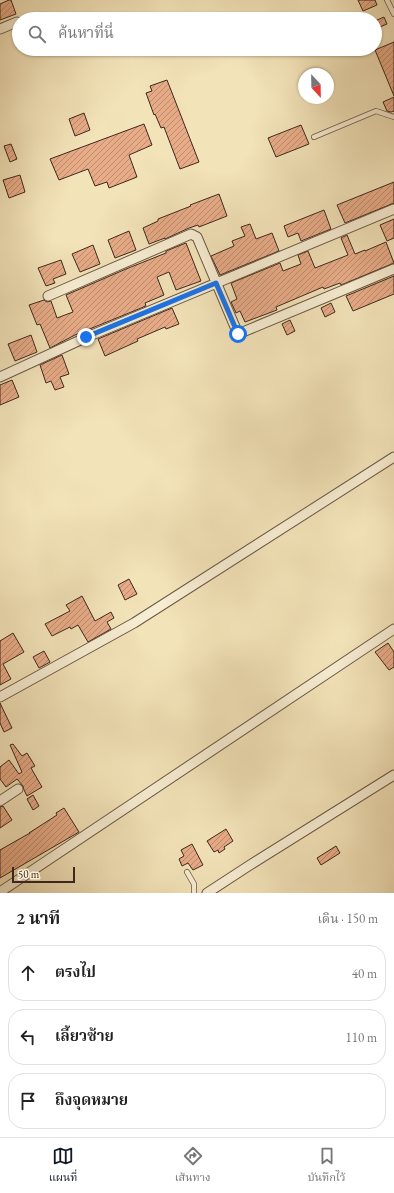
<!DOCTYPE html>
<html lang="th">
<meta charset="utf-8">
<style>
:root{--surface:#fff;--page:#f6f6f6;--text:#222;--muted:#767676;--line:#e0e0e0;--accent:#111827}
body{margin:0;font-family:"EB Garamond","Noto Serif Thai",serif;background:var(--page);color:var(--text)}
.compass{position:absolute;left:298px;top:68px;width:36px;height:36px;border-radius:50%;background:var(--surface);box-shadow:0 1px 3px #0004;rotate:158deg}
.scale{position:absolute;left:12px;bottom:10px;width:63px;box-sizing:border-box;padding-left:4px;border:2px solid #3e281d;border-top:0;font-size:11px;line-height:14px;white-space:nowrap;color:#3e281d;-webkit-text-stroke:3px #f7edd2;paint-order:stroke}
.stop{position:absolute;width:12px;height:12px;margin:-9px;border:3px solid #1a73e8;border-radius:50%;background:#fff}
.stop.end{background:#1a73e8;border-color:#fff;box-shadow:0 1px 4px #0008}
.list{margin:0;padding:0;list-style:none}
h2{display:flex;justify-content:space-between;align-items:center;height:52px;margin:0;padding:0 16px;font-size:17px}
h2 small{font-size:13px;font-weight:400;color:var(--muted)}
.list li{display:grid;grid-template-columns:26px 1fr auto;gap:12px;align-items:center;box-sizing:border-box;height:56px;margin:0 8px 8px;padding:0 8px;border:1px solid var(--line);border-radius:16px}
.list b{display:block;font-size:15px;white-space:nowrap}
.list em{font-size:13px;font-style:normal;color:var(--muted)}
.icon{flex:none;width:22px;height:22px;fill:none;stroke:currentColor;stroke-width:2;stroke-linecap:round;stroke-linejoin:round}
.map{position:relative;flex:none;width:394px;height:893px;overflow:hidden}
.search{position:absolute;background:var(--surface);box-shadow:0 1px 3px #0004;left:12px;right:12px;top:12px;height:44px;display:flex;align-items:center;gap:10px;box-sizing:border-box;padding:0 14px;border-radius:22px;color:var(--muted);font-size:15px}
.sheet{height:244px;background:var(--surface)}
nav{display:flex;justify-content:space-around;align-items:center;box-sizing:border-box;height:56px;border-top:1px solid var(--line);background:var(--surface);font-size:11px;color:var(--muted)}
nav a{display:grid;justify-items:center;gap:2px}
nav .on{color:var(--accent)}
.map>svg:first-child{display:block}
.building{fill:url(#building-hatch);stroke:#3e281d}
.lines{fill:none;stroke-linecap:round;stroke-linejoin:round}
.lane-casing{stroke:#6b5744;stroke-width:6}
.street-casing{stroke:#6b5744;stroke-width:11}
.lane{stroke:#f7edd2;stroke-width:4.5}
.street{stroke:#f7edd2;stroke-width:9}
.route{stroke:#1a73e8;stroke-width:5}
</style>
<div class="map">
<svg width="394" height="893" viewBox="0 0 394 893">
<defs>
<pattern id="building-hatch" width="6" height="6" patternUnits="userSpaceOnUse"><rect width="6" height="6" fill="#e8ac88"/><path d="M-1 1l2-2M0 6l6-6M5 7l2-2" fill="none" stroke="#bd8c6f"/></pattern>
</defs>
<rect width="100%" height="100%" fill="#f3e3b9"/>
<filter id="stains"><feTurbulence type="fractalNoise" baseFrequency=".005" numOctaves="4"/><feColorMatrix values="0 0 0 0 .2 0 0 0 0 .09 0 0 0 0 .02 0 0 0 .5 -.17"/></filter>
<radialGradient id="worn" r=".72"><stop offset=".6" stop-color="#630" stop-opacity="0"/><stop offset="1" stop-color="#630" stop-opacity=".3"/></radialGradient>
<path class="building" d="M9 0H11L16 14 0 20V4Z
M358 0H375L377 5 363 11Z
M384 17 387 24 375 29V21Z
M394 42V96L375 50Z
M167 80 199 162 180 169 164 127 161 128 155 114 154 115 146 93 152 91 150 86Z
M394 97V111L391 112 387 111 383 102Z
M84 113 90 130 75 136 69 119Z
M144 124 152 145 129 155 137 177 109 188 107 182 95 186 88 169 59 180 50 159Z
M301 125 309 144 276 157 268 138Z
M11 144 17 159 10 162 4 146Z
M20 175 25 192 9 198 3 180Z
M394 182V203L345 223 337 205Z
M219 194 227 216 199 227 198 225 189 228 165 239V238L149 244 143 228 158 221V219L191 206 190 205Z
M324 210 331 229 301 241 298 233 288 237 284 226Z
M394 219V238L387 241 380 225Z
M250 224 256 239 272 233 279 251 220 275 211 256 234 246 232 241 245 236 241 227Z
M129 231 136 250 115 258 108 240Z
M347 235 355 254 365 250V251L386 242 394 263 341 285 340 283 324 289 323 287 276 307 277 310 245 322 240 311 236 313 231 302 237 299 231 283 280 263 283 271 301 264 298 255 308 251 315 268 348 255 341 238Z
M186 243 201 281 176 290 169 272 157 277 164 295 145 303 146 306 75 335 50 348 40 324 37 325 29 305 44 300 47 302 51 301 57 318 73 312 66 295 126 269 166 253V251Z
M93 245 100 264 80 272 72 254Z
M61 260 66 274 53 279 55 283 46 286 38 268Z
M394 276V294L353 311 346 296Z
M331 303 335 312 325 317 321 308Z
M172 308 179 324 166 329 165 327 137 339 138 341 105 356 98 339Z
M290 320 295 331 287 335 282 324Z
M31 335 37 352 15 361 8 344Z
M62 355 69 374 60 377 64 387 55 390 51 381 46 383 40 365Z
M12 380 19 397 0 405V385Z
M129 579 137 594 125 600 118 585Z
M82 596 95 621 111 612 114 618 107 622 111 629 88 642 78 625 71 629 70 627 52 636 45 624 70 611 66 605Z
M13 633 24 652 3 664 11 679 0 685V641Z
M388 643 394 652V667L389 670 375 652Z
M44 651 50 662 39 668 33 657Z
M0 703 12 728 4 732 0 723Z
M13 744 22 756 27 753 35 766 31 768 42 787 27 796 24 790 23 786 17 779 6 787 0 779V767L9 760 19 774 22 772 10 745Z
M33 795 39 806 33 810 27 799Z
M3 806 12 820 0 828V807Z
M64 808 79 832 0 878V850L30 833H29L57 815 56 813Z
M226 829 233 841 224 847 225 849 219 853 218 850 214 852 207 841Z
M192 844 203 865 193 870 188 863 182 866 179 859 184 856 181 850Z
M336 846 340 853 321 865 317 858Z"/>
<g class="lines">
<g class="lane-casing">
<path id="lane" d="M387 0 394 14
M314 137 376 111 394 117
M187 872 194 884V893"/>
</g>
<g class="street-casing">
<path id="street" d="M0 29 17 22
M48 296 191 234 197 237 238 334 394 269
M0 377 87 337 394 209
M0 697 134 623 394 457
M0 801 18 789
M0 892 394 629
M207 893 250 865 394 775"/>
</g>
<use href="#lane" class="lane"/>
<use href="#street" class="street"/>
</g>
<g class="lines">
<path class="route" d="M86 337 216 283 238 334"/>
</g>
<rect width="100%" height="100%" filter="url(#stains)"/>
<rect width="100%" height="100%" fill="url(#worn)"/>
</svg>
<svg class="compass" viewBox="-18 -18 36 36"><path d="M0-13l5 13h-10z" fill="#e53935"/><path d="M0 13l5-13h-10z" fill="#767676"/></svg>
<div class="scale">50 m</div>
<div class="stop" style="left:238px;top:334px"></div>
<div class="stop end" style="left:86px;top:337px"></div>
<div class="search"><svg class="icon" aria-label="search" viewBox="0 0 24 24"><circle cx="10" cy="10" r="6"/><path d="M15 15l6 6"/></svg>ค้นหาที่นี่</div>
</div>
<section class="sheet">
<h2>2 นาที<small>เดิน · 150 m</small></h2>
<ul class="list">
<li><svg class="icon" aria-label="ahead" viewBox="0 0 24 24"><path d="M12 20V5M6 11l6-6 6 6"/></svg><div><b>ตรงไป</b></div><em>40 m</em></li>
<li><svg class="icon" aria-label="left" viewBox="0 0 24 24"><path d="M17 20v-9H6M10 6l-5 5 5 5"/></svg><div><b>เลี้ยวซ้าย</b></div><em>110 m</em></li>
<li><svg class="icon" aria-label="arrive" viewBox="0 0 24 24"><path d="M6 21V4h12l-3 4 3 4H6"/></svg><div><b>ถึงจุดหมาย</b></div></li>
</ul>
</section>
<nav>
<a class="on"><svg class="icon" aria-label="map" viewBox="0 0 24 24"><path d="M3 6l6-2 6 2 6-2v14l-6 2-6-2-6 2zM9 4v14M15 6v14"/></svg>แผนที่</a>
<a><svg class="icon" aria-label="directions" viewBox="0 0 24 24"><path d="M12 3l9 9-9 9-9-9zM9 14v-3h6M13 9l2 2-2 2"/></svg>เส้นทาง</a>
<a><svg class="icon" aria-label="saved" viewBox="0 0 24 24"><path d="M7 4h10v16l-5-4-5 4z"/></svg>บันทึกไว้</a>
</nav>
